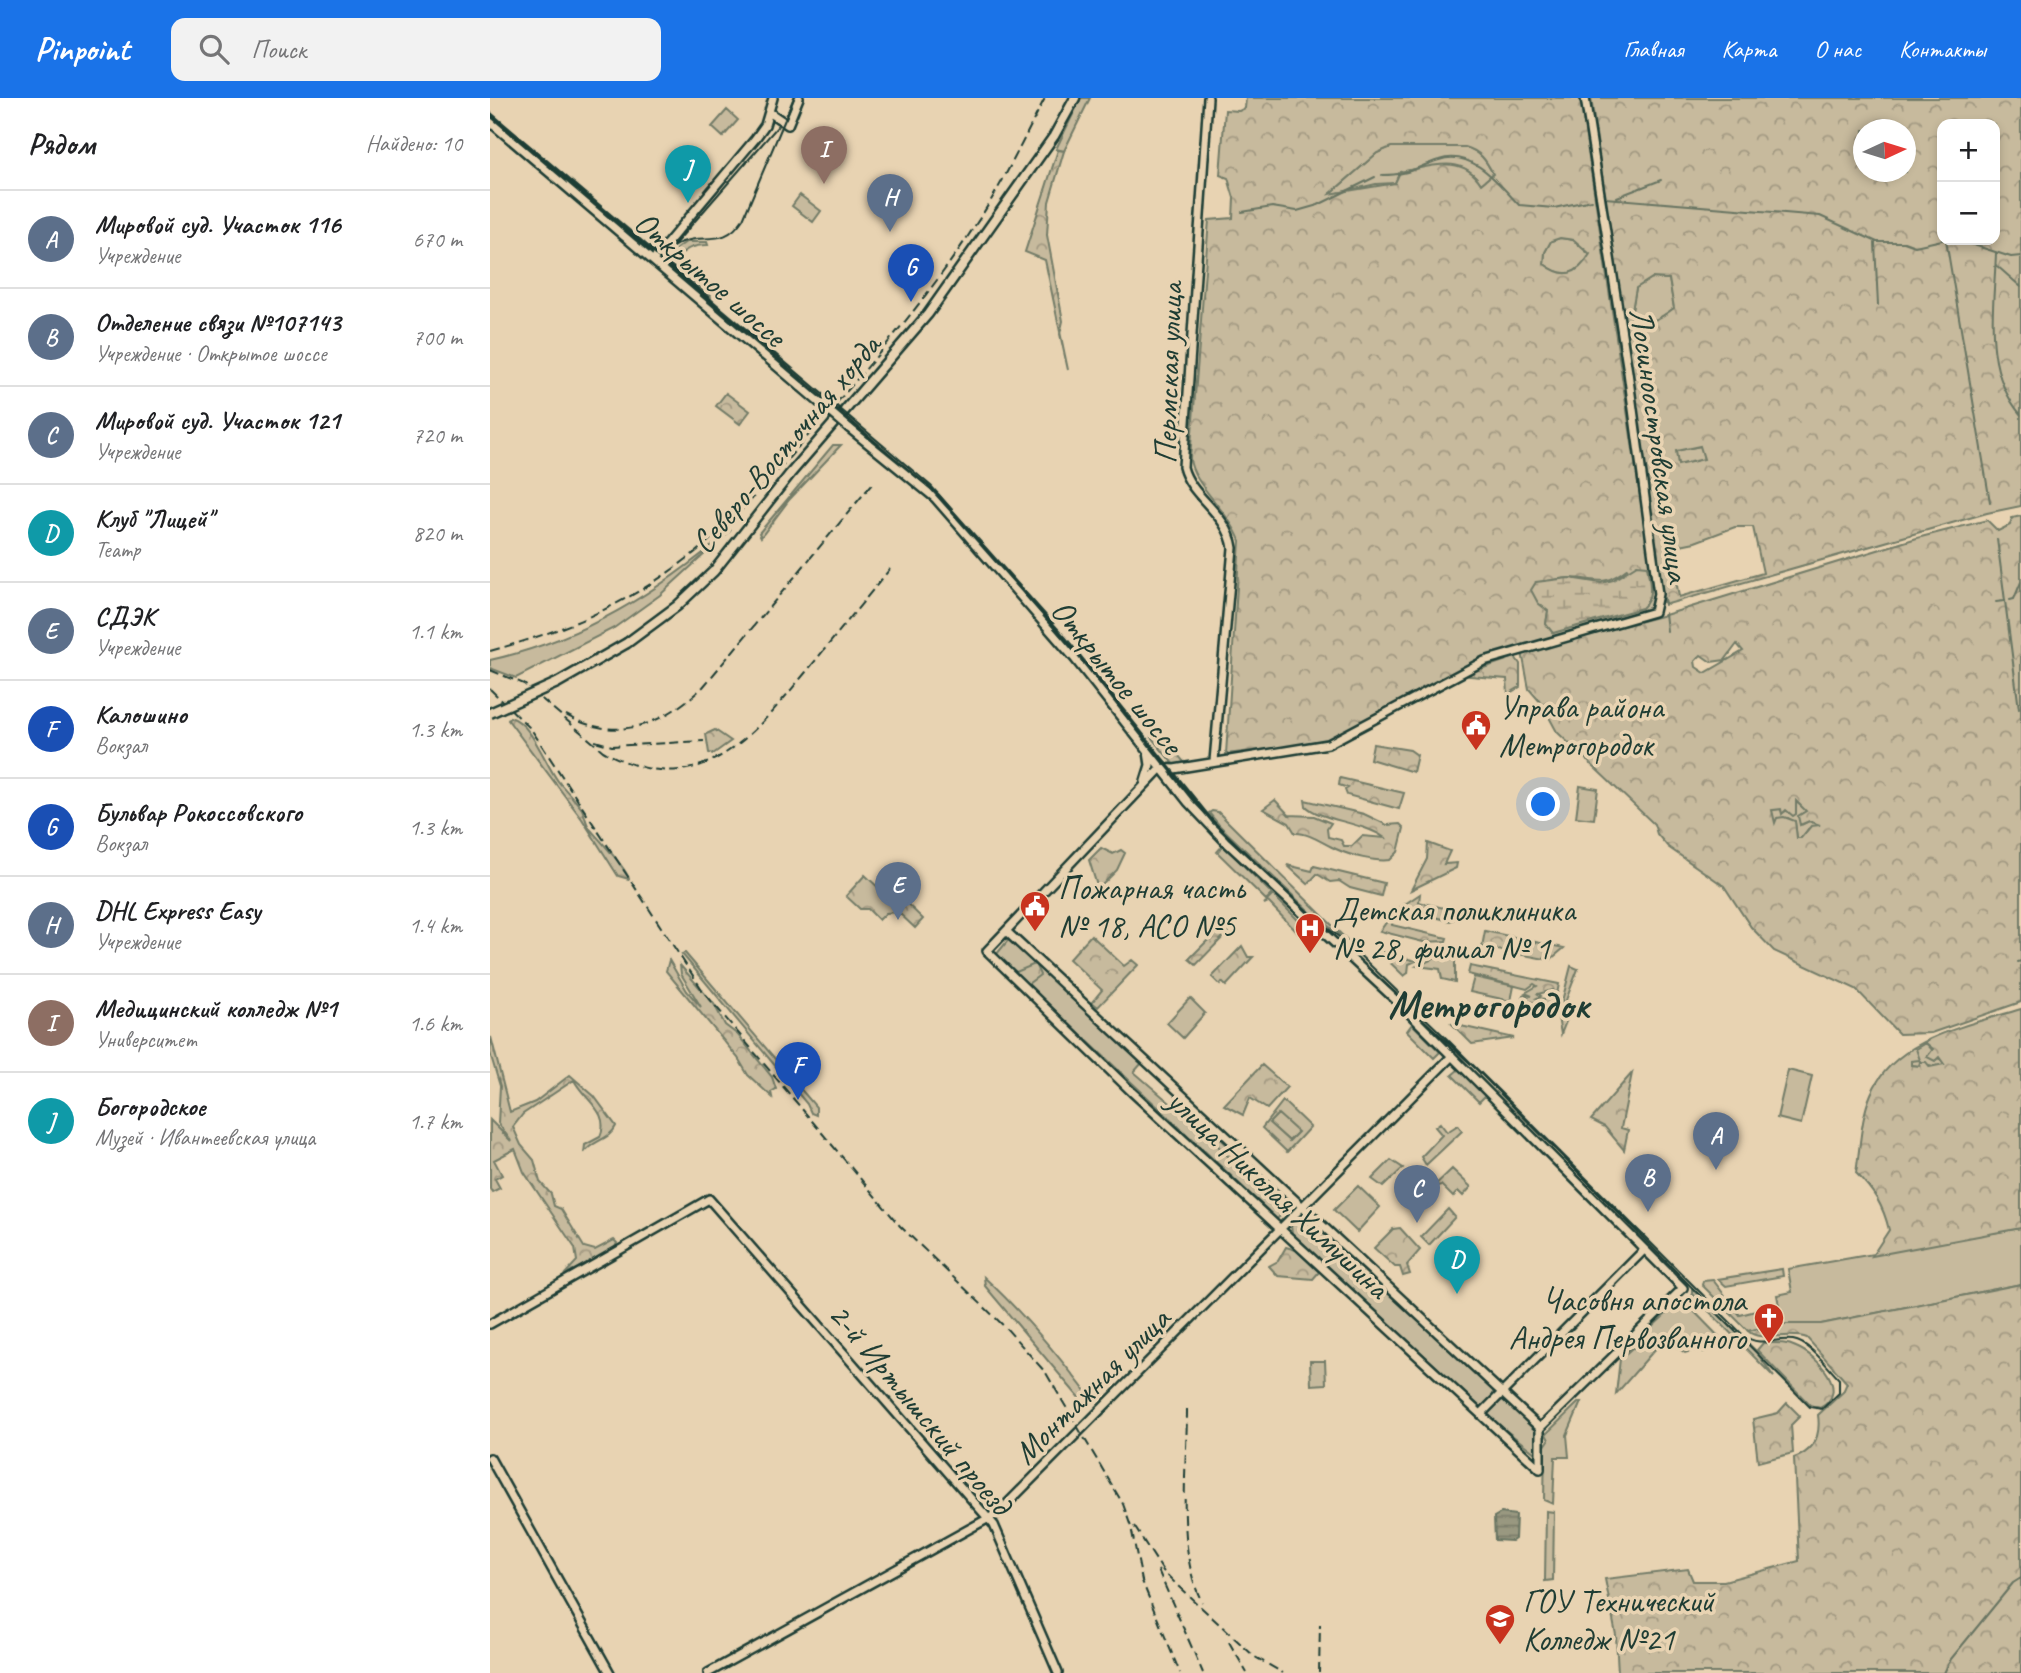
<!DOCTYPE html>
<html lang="ru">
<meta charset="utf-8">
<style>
:root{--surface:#fff;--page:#f2f2f2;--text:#202124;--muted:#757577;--line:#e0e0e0;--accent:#1a73e8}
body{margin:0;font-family:Caveat,sans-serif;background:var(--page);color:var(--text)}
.controls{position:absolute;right:21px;top:21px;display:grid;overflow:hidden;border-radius:14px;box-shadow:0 4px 10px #0003}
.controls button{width:63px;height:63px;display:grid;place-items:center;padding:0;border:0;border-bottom:2px solid var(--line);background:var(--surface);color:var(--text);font:35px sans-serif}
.compass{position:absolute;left:1363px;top:21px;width:63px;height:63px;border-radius:50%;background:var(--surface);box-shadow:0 4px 10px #0003;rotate:86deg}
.you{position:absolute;left:1054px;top:707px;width:24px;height:24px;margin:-18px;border:5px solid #fff;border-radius:50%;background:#1a73e8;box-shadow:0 0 0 10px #1a73e833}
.badge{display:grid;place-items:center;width:46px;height:46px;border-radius:50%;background:var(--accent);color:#fff;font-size:23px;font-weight:700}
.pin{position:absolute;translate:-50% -58px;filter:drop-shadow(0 2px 4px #0008)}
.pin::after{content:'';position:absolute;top:37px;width:24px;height:21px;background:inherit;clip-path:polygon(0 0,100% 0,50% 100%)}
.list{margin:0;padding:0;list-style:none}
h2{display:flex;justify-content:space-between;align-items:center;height:91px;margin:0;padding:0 28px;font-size:30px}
h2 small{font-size:23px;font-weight:400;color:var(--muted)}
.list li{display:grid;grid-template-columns:46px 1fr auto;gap:21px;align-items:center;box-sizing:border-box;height:98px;padding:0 28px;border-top:2px solid var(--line)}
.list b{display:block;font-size:26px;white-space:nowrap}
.list p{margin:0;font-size:23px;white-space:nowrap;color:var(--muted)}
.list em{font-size:23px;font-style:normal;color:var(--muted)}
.icon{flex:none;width:38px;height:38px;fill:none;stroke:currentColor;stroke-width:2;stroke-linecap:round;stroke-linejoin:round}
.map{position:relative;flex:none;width:1531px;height:1575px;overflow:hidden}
header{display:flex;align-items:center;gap:42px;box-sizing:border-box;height:98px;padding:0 35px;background:var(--accent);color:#fff}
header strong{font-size:33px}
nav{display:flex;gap:38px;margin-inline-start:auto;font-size:24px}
.search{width:490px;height:63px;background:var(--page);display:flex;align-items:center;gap:18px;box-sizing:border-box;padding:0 24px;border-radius:14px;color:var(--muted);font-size:26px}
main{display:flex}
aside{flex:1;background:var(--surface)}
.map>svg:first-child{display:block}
.grass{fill:#c7ba9d;stroke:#737c68;stroke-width:2}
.forest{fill:url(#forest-crowns);stroke:#737c68;stroke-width:2;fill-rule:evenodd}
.wetland{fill:url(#wetland-marsh);stroke:#737c68;stroke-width:2}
.water{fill:url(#water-rules);stroke:#687462;stroke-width:2}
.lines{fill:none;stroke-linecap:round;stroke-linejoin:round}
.stream{stroke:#687462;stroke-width:2}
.secondary-casing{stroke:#1f3d34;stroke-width:12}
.primary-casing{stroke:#1f3d34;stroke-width:13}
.secondary{stroke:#e8d3b2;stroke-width:7}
.primary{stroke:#e8d3b2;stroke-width:8}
.tram{stroke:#1f3d34;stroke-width:2}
.rail{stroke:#1f3d34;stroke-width:2;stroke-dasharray:10 5;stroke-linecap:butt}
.secondary-bridge-casing{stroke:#1f3d34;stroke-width:12;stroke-linecap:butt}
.primary-bridge-casing{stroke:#1f3d34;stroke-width:13;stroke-linecap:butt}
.secondary-bridge{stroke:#e8d3b2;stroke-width:7}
.primary-bridge{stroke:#e8d3b2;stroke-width:8}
.labels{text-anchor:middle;stroke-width:7;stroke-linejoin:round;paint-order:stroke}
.street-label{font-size:33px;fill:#1f3d34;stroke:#e8d3b2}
.poi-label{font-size:33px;fill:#1f3d34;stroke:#e8d3b2;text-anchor:start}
.district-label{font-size:40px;font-weight:bold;fill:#1f3d34;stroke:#e8d3b2}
</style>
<header>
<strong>Pinpoint</strong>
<div class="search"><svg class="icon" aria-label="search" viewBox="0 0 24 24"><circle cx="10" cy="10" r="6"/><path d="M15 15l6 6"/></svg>Поиск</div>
<nav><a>Главная</a><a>Карта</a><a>О нас</a><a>Контакты</a></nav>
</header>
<main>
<aside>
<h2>Рядом<small>Найдено: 10</small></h2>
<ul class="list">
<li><span class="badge" style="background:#5c6f8a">A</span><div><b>Мировой суд. Участок 116</b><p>Учреждение</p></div><em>670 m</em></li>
<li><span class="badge" style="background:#5c6f8a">B</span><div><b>Отделение связи №107143</b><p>Учреждение · Открытое шоссе</p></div><em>700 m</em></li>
<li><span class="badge" style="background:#5c6f8a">C</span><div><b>Мировой суд. Участок 121</b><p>Учреждение</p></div><em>720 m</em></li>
<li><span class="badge" style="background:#0f9aa8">D</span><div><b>Клуб &quot;Лицей&quot;</b><p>Театр</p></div><em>820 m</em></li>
<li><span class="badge" style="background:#5c6f8a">E</span><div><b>СДЭК</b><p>Учреждение</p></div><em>1.1 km</em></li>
<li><span class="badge" style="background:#1a4fb4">F</span><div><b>Калошино</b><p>Вокзал</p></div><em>1.3 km</em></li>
<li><span class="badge" style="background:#1a4fb4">G</span><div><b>Бульвар Рокоссовского</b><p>Вокзал</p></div><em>1.3 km</em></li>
<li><span class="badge" style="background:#5c6f8a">H</span><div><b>DHL Express Easy</b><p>Учреждение</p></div><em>1.4 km</em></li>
<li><span class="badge" style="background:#8d6e63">I</span><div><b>Медицинский колледж №1</b><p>Университет</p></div><em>1.6 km</em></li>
<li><span class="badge" style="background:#0f9aa8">J</span><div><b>Богородское</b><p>Музей · Ивантеевская улица</p></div><em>1.7 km</em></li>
</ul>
</aside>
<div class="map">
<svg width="1531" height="1575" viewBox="0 0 1531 1575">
<defs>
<pattern id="forest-crowns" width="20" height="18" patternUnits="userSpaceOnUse" patternTransform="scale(1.75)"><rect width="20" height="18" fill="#c7ba9d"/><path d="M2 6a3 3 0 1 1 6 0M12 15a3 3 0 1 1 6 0" fill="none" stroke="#a19881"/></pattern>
<pattern id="wetland-marsh" width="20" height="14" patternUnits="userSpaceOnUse" patternTransform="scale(1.75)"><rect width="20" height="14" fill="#c7ba9d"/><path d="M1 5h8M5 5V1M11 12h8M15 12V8" fill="none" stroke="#a19881"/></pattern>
<pattern id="water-rules" width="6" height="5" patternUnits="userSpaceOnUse" patternTransform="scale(1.75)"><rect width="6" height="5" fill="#999880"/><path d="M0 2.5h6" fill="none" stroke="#7c7d6a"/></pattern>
</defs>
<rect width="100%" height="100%" fill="#e8d3b2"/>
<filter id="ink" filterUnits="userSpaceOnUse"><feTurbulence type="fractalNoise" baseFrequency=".0143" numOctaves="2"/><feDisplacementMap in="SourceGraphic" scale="14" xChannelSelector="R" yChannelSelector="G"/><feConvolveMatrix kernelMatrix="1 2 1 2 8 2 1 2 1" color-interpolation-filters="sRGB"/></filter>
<g filter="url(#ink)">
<path class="grass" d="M591 0H600L574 53 566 51Z
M237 12 248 22 233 39 222 29Z
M901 49H975C990 53 996 62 1003 76L991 86C973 56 940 70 910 74L905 85 886 86 839 97 887 55Z
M310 97 331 113 323 124 302 108Z
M1070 140 1083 142 1100 157C1087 177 1074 181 1054 166L1055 154 1061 143Z
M196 144H217L218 147C208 147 194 149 188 161L192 169 201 171 214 183 219 182 221 200 185 165 186 151Z
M1162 180 1179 181 1184 210C1171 220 1157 229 1140 223L1146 190Z
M343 347H351L299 402 271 439 269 435Z
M1211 348 1214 362 1188 367 1185 353Z
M241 432 170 497 124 530 26 580 0 570V562C92 542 170 493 241 432Z
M664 632 667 633 695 665 684 667 661 639Z
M1090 688 1108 691 1104 721 1086 719Z
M1305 703 1317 713 1313 726 1319 723 1330 727 1318 731 1312 740H1307L1305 724 1298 720 1288 728 1282 721V712L1291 711 1292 715 1306 708Z
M722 713 728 714 859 844 820 814 729 727 719 715Z
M733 747 782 796 776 802 727 754Z
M783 797 814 828 808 835 778 804 774 806Z
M519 841 652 965 644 974 701 1023 708 1018 801 1107 787 1121 506 857Z
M195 855 326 1009V1017L321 1015 317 1006 192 856Z
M1081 868 1088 871 1076 902 1083 906 1071 936 1068 919Z
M984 879 1024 888 1021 903 980 894Z
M700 900 715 915 693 940 677 925Z
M922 926 950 954 944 960 917 933Z
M1436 945 1455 966 1448 969 1430 965V968L1420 967 1419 963 1426 955V951Z
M969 971 995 998 989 1004 962 977Z
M1298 972 1322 978 1311 1026 1287 1020Z
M788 1015 808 1034 799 1043 779 1025Z
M950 1025 957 1034 968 1027 972 1033 936 1067 931 1059 952 1037 945 1029Z
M901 1062 913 1070 893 1089 882 1081Z
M962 1071 981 1089 973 1098 968 1093 963 1099 951 1087 943 1089Z
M868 1088 890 1109 867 1134 844 1112Z
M958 1111 965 1119 939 1147 931 1139Z
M809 1118 816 1119 1003 1293V1298L992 1311 802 1135 801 1128Z
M1531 1130V1186L1331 1226H1289L1258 1233 1212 1187 1213 1183 1223 1182 1250 1217 1289 1207 1287 1197 1302 1194 1298 1171Z
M494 1179C534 1216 569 1258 602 1302L596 1308 495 1188Z
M1202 1191 1265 1252 1284 1279 1202 1196Z
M1192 1201 1235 1245 1214 1254 1204 1252 1195 1255 1184 1247 1144 1246Z
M1167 1249 1126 1296 1130 1261 1142 1250Z
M820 1263H835L836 1286 821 1287Z
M1010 1299 1046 1331 1045 1355 995 1316Z
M1089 1304H1091L1077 1337 1079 1359H1065L1063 1406 1054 1402 1055 1348 1059 1342 1056 1336Z
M1056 1413 1064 1414 1063 1482 1055 1483Z"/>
<path class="forest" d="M756 0H1090L1164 491 1160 509 1153 515 995 561 839 644 736 656 750 443C740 414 701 385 700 360L719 122 743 120 744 100 738 80 730 77 735 12 749 13 755 10ZM901 49H975C990 53 996 62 1003 76L991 86C972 55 940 69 910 74L905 85 840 96 887 55ZM1070 140 1084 142 1100 156C1087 178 1074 181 1054 166L1055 154 1061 143ZM1138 470 1063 535 1056 526 1058 513 1046 484C1058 484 1069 480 1080 480 1109 481 1112 490 1138 470Z
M1101 0H1531V408L1497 415 1178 506 1173 504ZM1452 26H1505V142H1452ZM1374 32H1416V74H1374ZM1162 180 1179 181 1184 210C1171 220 1157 229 1140 223L1146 190ZM1210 348 1214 361 1188 367 1186 353ZM1245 429H1263L1273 475 1189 499 1180 449 1205 444Z
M568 52 574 53 559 104 557 137 573 223 570 236 578 272 555 162 535 154Z
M236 295 260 313 250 326 226 308Z
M1531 418V904L1441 935 1409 936 1366 891 1284 853 1261 829 1234 788 1178 749 1167 736 1164 726 1067 634 1052 606 1039 591 1032 554 1175 517 1427 440 1497 422 1508 433 1520 427 1522 420ZM1247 546 1253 553 1215 575 1206 569 1205 563 1211 557 1221 564 1235 562ZM1306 703 1316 713 1308 718 1310 727 1319 723 1330 727 1321 728 1311 740H1307L1305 723 1294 719 1287 720 1285 725 1282 712 1291 711 1292 716 1296 712 1303 718 1306 716Z
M1025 559 1030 566V589L1018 596 1017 581 979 578 982 574Z
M20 619C42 625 55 666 68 683 75 692 84 700 92 711 95 717 96 726 100 731 108 740 137 771 139 781L128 778 92 721 18 622Z
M225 632 241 643 223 656 219 655 216 636Z
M883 646 920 652 927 657 923 674 880 661Z
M850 680 914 695 909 711 857 697 855 692 858 690 849 687Z
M785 702 799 717 824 718 841 725 837 731 838 739 851 742 854 748H862L872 738 895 740C873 724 829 722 816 708L815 702 874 716 897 727 910 726 914 730 908 754 900 762C885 764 861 758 846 751 834 746 818 734 805 735L799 725 773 711Z
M938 745 960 753 954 766 967 765 966 770 921 792 937 761Z
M611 750 623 756 631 752 635 755 627 772 608 791 599 762Z
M797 767 822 773 824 768 894 785 891 798 860 790 849 783 840 784 827 776 818 786Z
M375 777 393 794 404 793 433 821 425 830 408 814 396 815 389 822 378 811H370L356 798Z
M930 796 929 804 975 815 960 823 909 810Z
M903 815 902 827 957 840 956 843 933 844 890 833Z
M732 828 738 834 706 867 699 861Z
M995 833 1074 850 1060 862 992 849Z
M601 837 634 868 642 862 648 867 608 909 602 904 612 892 579 861Z
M752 848 758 859H763L736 888 732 884 730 887 722 879Z
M959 848 965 850V884L952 881 950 871 927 868 941 862Z
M888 853 926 863 919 866 918 875 914 878Z
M179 862 197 893 211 909 191 876 190 867 224 906 235 927 248 937 282 979 286 991 281 994 282 999 258 977 248 960 176 873Z
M545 866 550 877 535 888 526 874Z
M980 868 1069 886 1067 896 1063 892 1048 896 1051 898 1047 900 1066 902 1061 920 1029 913 1018 917 1020 908 1033 905V897L1042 898 1035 895 1047 888 1044 886 1037 891 978 876Z
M1531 911V1130L1382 1158 1399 1132C1393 1107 1384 1093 1366 1075 1370 1050 1371 1019 1381 996 1404 940 1480 927 1531 911ZM1436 945 1443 951 1437 959 1445 963 1449 959 1454 966 1440 969 1436 964H1430L1429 968 1421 967V963L1430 962 1426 951Z
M962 926 1024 940 982 946Z
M1 939 20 1014 45 1004 80 977 104 998 126 1028C120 1042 101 1043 94 1055L95 1047 110 1039C121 1014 94 1002 84 982L33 1016 23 1029 31 1047 44 1062 50 1084 61 1096 64 1108 71 1111 94 1149 105 1152 124 1142 127 1145 124 1152 74 1177 87 1163 85 1150 34 1074 25 1051 4 1062 12 1077 5 1081 10 1090 2 1094 0 1091V1022L21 1043 8 1025 10 988 0 955Z
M772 967 797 989 777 1011 760 1000 753 1017 734 1007Z
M1142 975 1131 1030 1138 1032 1134 1052 1115 1029 1101 1022Z
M793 1003 820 1029 797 1054 772 1030ZM788 1016 808 1034 799 1043 779 1025Z
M718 1029 749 1058 756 1072C733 1053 732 1058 718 1029Z
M910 1130 930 1152 917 1167 920 1176 913 1178 910 1169H905L884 1150 903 1131Z
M796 1149 806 1152 829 1174 823 1181 788 1178 779 1168 788 1163Z
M1292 1171 1293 1178 1236 1188 1228 1181Z
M1531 1186V1575H1128L1126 1537 1115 1481 1198 1471 1203 1483H1234L1309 1463 1304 1360C1324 1353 1331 1338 1328 1317L1353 1294 1357 1285 1317 1240C1300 1233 1271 1245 1258 1233L1289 1226H1331Z
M1273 1245C1285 1245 1296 1244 1306 1249 1328 1258 1361 1293 1330 1310L1320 1307 1267 1252Z
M1297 1305 1310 1318 1301 1327 1303 1355 1268 1364 1263 1321 1288 1315Z"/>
<path class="wetland" d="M1147 467 1157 468C1159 482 1165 499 1152 510L1063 535 1056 526 1058 513 1048 505 1041 492 1046 484 1079 480 1111 485 1123 482Z"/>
<path class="water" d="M1011 1415 1026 1417 1025 1441 1022 1443 1005 1442 1004 1419Z"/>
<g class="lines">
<path class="stream" d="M892 77C919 77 924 70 949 62 982 50 1009 86 1029 107L1064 110 1102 102
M1127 99 1171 82
M1115 100 1330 118 1387 144H1414L1425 148 1452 142
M1451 110 1452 118
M752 114 782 109 807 113 828 107 885 79
M1456 142 1500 404
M1468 142 1521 159 1531 158
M1385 145 1388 207
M1506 155C1504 211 1492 271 1531 317
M1506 167 1531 189
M1507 441 1529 611
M1174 500 1175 507
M1520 502 1524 501 1531 484
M1506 504 1514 503
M1175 515 1177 533
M1528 864 1531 863
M1454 1575 1461 1561 1523 1485 1531 1480"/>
<g class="secondary-casing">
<path id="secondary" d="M718 0 693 369C701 400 738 415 743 450L724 663
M279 14 298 27 309 0
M0 24 311 289
M164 161 265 41 275 27 283 0
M359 330 445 400 585 561 698 704 735 743 909 905 1193 1190 1050 1330
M671 670 497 853 642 994 1050 1371
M672 670 684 671 838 646 994 563 1164 514 1168 496 1138 274 1095 0
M655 683 660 667 658 654
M516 833 1050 1330
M0 1226 219 1101 504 1427 568 1575
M991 1316 1154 1152
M1050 1330V1371
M0 1360 120 1575
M218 1575 508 1415 962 958"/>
</g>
<g class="primary-casing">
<path id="primary" d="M137 545 187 508 224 473 300 376 438 216 564 38 585 0"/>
</g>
<use href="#secondary" class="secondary"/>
<use href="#primary" class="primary"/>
<path class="tram" d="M0 14 441 388 576 540 723 723 819 816 856 844 956 940 1254 1238C1270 1249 1285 1240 1303 1242 1321 1245 1337 1269 1349 1281V1295L1332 1311 1320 1309 985 970 723 725 575 542 441 391 0 16
M184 147 288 28
M161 152C176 158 179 149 192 144 216 135 234 150 253 121L304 0"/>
<path class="rail" d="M0 553C66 535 127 511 183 471 237 433 279 383 322 333 380 267 438 200 486 126 513 86 533 42 555 0
M0 572 34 586 113 653C209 706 259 642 316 574 344 540 372 505 400 471
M0 591 41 631 213 893 410 1128 516 1230 556 1275 633 1406 641 1429 652 1483 690 1575
M76 617C129 646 173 626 213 589L382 386
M105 643 122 648 214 643
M697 1311C697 1367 686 1455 712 1504
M644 1428 673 1473 688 1488 765 1559 793 1575
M668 1472 713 1575
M739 1544 757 1575
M829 1575 830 1526"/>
<g class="secondary-bridge-casing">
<path id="secondary-bridge" d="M311 289 359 330"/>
</g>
<g class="primary-bridge-casing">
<path id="primary-bridge" d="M0 615 67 585 137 545"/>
</g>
<use href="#secondary-bridge" class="secondary-bridge"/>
<use href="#primary-bridge" class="primary-bridge"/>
</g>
</g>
<defs>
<g id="civic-pin" transform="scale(1.575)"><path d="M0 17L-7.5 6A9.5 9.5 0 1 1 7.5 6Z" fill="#c8321e" stroke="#e8d3b2"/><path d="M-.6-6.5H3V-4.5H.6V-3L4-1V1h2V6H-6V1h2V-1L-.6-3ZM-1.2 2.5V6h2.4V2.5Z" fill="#fff"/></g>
<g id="hospital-pin" transform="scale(1.575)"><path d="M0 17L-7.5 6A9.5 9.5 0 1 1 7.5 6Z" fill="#c8321e" stroke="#e8d3b2"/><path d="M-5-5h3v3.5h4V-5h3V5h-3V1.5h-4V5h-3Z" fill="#fff"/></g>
<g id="church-pin" transform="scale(1.575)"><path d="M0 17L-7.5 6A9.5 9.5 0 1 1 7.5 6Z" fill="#c8321e" stroke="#e8d3b2"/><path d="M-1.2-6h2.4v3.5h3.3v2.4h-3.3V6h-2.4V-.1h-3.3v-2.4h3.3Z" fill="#fff"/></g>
<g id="university-pin" transform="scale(1.575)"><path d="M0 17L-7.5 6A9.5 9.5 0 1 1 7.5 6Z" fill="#c8321e" stroke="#e8d3b2"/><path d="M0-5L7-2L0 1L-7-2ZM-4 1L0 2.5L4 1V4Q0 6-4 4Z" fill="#fff"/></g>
</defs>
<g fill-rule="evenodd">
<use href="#civic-pin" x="986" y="627"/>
<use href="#civic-pin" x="545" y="808"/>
<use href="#hospital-pin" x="820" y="830"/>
<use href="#church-pin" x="1279" y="1220"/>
<use href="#university-pin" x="1010" y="1521"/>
</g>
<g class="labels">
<g class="street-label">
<text transform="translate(221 180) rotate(41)" y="12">Открытое шоссе</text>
<text transform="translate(677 275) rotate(-88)" y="12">Пермская улица</text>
<text transform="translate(295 345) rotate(-50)" y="12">Северо-Восточная хорда</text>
<text transform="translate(1171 347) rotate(82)" y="12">Лосиноостровская улица</text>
<text transform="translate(628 578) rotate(51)" y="12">Открытое шоссе</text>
<text transform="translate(789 1095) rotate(43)" y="12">улица Николая Химушина</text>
<text transform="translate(601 1287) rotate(-45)" y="12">Монтажная улица</text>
<text transform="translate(431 1310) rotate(50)" y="12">2-й Иртышский проезд</text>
</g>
<g class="poi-label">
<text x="1009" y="620">Управа района<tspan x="1009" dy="38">Метрогородок</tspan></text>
<text x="568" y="801">Пожарная часть<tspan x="568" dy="38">№ 18, АСО №5</tspan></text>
<text x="843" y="823">Детская поликлиника<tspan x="843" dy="38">№ 28, филиал № 1</tspan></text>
<text x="1256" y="1213" text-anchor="end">Часовня апостола<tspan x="1256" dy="38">Андрея Первозванного</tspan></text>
<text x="1033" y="1514">ГОУ Технический<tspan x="1033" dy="38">Колледж №21</tspan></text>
</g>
<g class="district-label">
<text x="999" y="920">Метрогородок</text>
</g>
</g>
</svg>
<div class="controls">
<button>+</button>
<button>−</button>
</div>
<svg class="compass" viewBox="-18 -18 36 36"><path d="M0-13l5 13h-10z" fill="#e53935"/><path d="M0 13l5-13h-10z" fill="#757577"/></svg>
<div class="you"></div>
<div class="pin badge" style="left:1226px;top:1072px;background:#5c6f8a">A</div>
<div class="pin badge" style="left:1158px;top:1114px;background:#5c6f8a">B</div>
<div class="pin badge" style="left:927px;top:1125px;background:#5c6f8a">C</div>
<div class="pin badge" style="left:967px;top:1196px;background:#0f9aa8">D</div>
<div class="pin badge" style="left:408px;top:822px;background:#5c6f8a">E</div>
<div class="pin badge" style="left:308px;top:1002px;background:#1a4fb4">F</div>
<div class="pin badge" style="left:421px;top:204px;background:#1a4fb4">G</div>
<div class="pin badge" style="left:400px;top:134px;background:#5c6f8a">H</div>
<div class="pin badge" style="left:334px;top:86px;background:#8d6e63">I</div>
<div class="pin badge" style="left:198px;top:105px;background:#0f9aa8">J</div>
</div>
</main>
